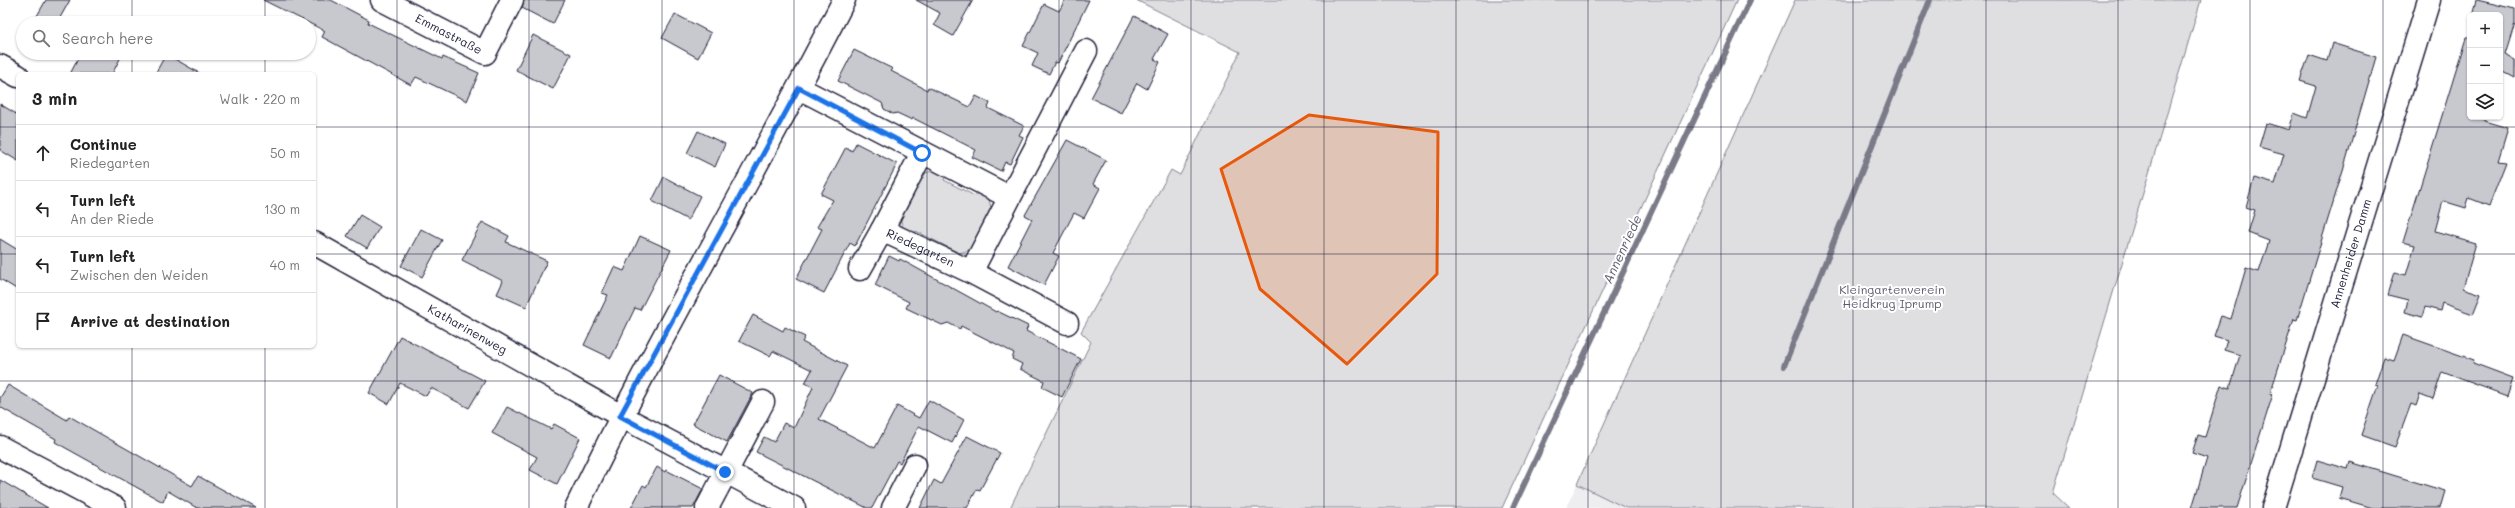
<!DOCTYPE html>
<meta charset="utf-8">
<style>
:root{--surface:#fff;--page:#f6f6f6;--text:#222;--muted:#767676;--line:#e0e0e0}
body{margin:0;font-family:Mali,sans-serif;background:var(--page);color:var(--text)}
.controls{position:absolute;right:12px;top:12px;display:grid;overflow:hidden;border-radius:6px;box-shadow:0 1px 3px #0004}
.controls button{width:36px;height:36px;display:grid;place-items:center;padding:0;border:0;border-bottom:1px solid var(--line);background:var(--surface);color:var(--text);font:20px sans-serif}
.stop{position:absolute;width:12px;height:12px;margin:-9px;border:3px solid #1a73e8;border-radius:50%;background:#fff}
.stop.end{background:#1a73e8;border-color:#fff;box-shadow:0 1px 4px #0008}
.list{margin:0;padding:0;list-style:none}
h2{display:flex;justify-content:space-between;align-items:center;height:52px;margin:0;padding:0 16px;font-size:17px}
h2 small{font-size:13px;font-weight:400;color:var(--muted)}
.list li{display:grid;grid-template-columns:26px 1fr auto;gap:12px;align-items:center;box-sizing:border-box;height:56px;padding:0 16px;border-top:1px solid var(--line)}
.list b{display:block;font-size:15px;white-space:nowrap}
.list p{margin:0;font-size:13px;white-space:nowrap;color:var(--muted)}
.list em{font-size:13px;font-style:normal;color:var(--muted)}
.icon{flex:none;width:22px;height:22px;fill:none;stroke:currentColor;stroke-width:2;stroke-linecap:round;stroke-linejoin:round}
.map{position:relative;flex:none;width:2515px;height:508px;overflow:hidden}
.search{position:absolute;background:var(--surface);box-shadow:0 1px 3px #0004;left:16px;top:16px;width:300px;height:44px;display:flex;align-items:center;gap:10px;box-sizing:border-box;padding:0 14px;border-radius:22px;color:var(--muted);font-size:15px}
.panel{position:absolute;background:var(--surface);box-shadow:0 1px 3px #0004;left:16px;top:72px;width:300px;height:276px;border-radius:6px}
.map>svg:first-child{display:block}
.built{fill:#eeeef1}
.green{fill:#dfdfe2;stroke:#80808e}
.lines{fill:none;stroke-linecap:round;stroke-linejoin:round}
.stream{stroke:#7a7a88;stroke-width:6}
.building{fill:#c8c8cf;stroke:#22223b}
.minor-casing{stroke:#22223b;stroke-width:25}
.minor{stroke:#fff;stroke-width:22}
.route{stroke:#1a73e8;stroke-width:5}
.marked{fill:#e8590c;fill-opacity:0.2;stroke:#e8590c;stroke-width:3;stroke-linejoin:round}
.grid{fill:none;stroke:#22223b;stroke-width:1;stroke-opacity:0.55}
.labels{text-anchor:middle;stroke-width:4;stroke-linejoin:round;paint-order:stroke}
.street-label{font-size:12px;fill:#22223b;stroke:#fff}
.park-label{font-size:12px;fill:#5b5b6d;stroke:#fff}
.water-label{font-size:13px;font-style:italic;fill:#5c5c6f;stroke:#fff}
</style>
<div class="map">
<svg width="2515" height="508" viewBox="0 0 2515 508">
<rect width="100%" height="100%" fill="#fff"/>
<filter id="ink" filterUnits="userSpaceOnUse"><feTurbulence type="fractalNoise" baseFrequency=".025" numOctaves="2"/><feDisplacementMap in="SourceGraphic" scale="8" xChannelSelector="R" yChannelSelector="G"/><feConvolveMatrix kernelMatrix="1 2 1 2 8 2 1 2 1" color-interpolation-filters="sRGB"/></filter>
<g filter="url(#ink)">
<path class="built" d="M1577 484 1626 508H1566Z"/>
<path class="green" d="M1136 0H1737L1502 508H1010L1091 342 1081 332 1171 170 1180 175 1240 52Z
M1795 0H2201L2053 493 2069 508H1626L1577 484Z
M938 169 947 173 944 180 975 196 979 190 988 195 991 208 970 250 959 253 916 231 914 236 904 231 900 218 922 174Z"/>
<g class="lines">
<path class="stream" d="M1784 366 1930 0
M1513 508 1750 0"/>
</g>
<path class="building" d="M46 0H70L57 23H33Z
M263 0H331L369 20 368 23 442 59 443 57 479 73 467 101 416 77 411 85 322 37 325 31Z
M524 0H565L553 24 522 8Z
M916 0H973L953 36 934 25 940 13Z
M1065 0H1089L1058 63 1055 62 1049 74 1032 66 1038 53 1023 46 1044 4 1059 11Z
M2477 0 2515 9V23L2505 55 2515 60V78L2500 70V15H2473Z
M675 14 711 33 698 58 662 38Z
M1134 16 1168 34 1154 59 1160 62 1147 89 1137 83 1121 113 1091 98Z
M533 35 571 54 553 89 516 70Z
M2466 38H2470V117H2485L2484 121 2508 128 2498 161 2506 162 2489 206 2469 198 2466 208 2443 201 2435 231 2476 243 2463 288 2481 294 2473 314 2442 303 2440 311 2425 307 2422 317 2405 312 2408 300 2388 295 2395 272 2406 275 2415 245 2403 242Z
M2332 43 2376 57 2347 157 2297 320 2294 319 2270 394H2273L2237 508H2192L2207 458 2192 453 2198 435 2205 437 2221 385 2230 388 2240 355 2224 350 2227 340 2214 336 2221 316 2231 319 2246 268 2259 272 2269 241 2248 233 2255 210 2246 207 2254 178 2275 184 2284 154 2259 147 2266 123 2289 130 2294 113 2307 118 2316 86 2300 81 2309 55 2327 61Z
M854 50 893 69 891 71 927 90 928 87 970 107 976 96 990 103 988 108 1024 126 1019 135 1023 137 1010 164 1005 162 1001 171 972 157 976 150 913 118 912 120 897 113 893 114 884 109 882 103 838 81Z
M81 53H123L112 74H70Z
M166 54 201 74H155Z
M0 104 18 115V161L0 150Z
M698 131 725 144 715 167 687 153Z
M1067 140 1106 160 1093 184 1100 188 1084 218 1074 213 1053 253 1059 256 1044 285 1008 266 1032 219 1025 215Z
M856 143 897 164 855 246 850 243 824 293 796 279 822 229 817 227 833 200 821 194 846 147 852 151Z
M664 177 700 196 688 220 652 201Z
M360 215 380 227 367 248 347 236Z
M482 222 509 236 506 242 547 261 526 307 497 294 503 281 462 260Z
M421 229 442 240 422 277 401 266Z
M640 236 671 250 640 310 635 308 611 358 584 345 608 295 602 293 614 267 624 271Z
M0 239 18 250V290L0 279Z
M889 256 899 261 900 259 996 312 997 311 1028 326 1026 331 1081 359 1062 397 1042 387 1044 381 1020 369 1022 364 1012 359 1014 353 961 326 960 329 948 323 942 325 906 308 909 302 875 285Z
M753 315 783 331 785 327 805 337 802 342 847 366 819 419 875 448 897 406 919 418 929 400 964 420 952 443 919 426 900 463 897 461 872 508H867L756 452 764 437 774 442 784 423 794 428 813 387 805 383 812 370 773 351 770 356 739 341Z
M2403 335 2474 360 2473 363 2513 378 2507 396 2442 372 2433 399 2420 394 2416 406 2411 404 2395 447 2361 435 2378 385 2375 384 2384 357 2394 360Z
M400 336 485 381 469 408 431 388 426 396 400 383 389 404 369 393Z
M719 375 753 393 727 442 693 424Z
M8 385 67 420 69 416 192 486 198 476 256 508H197L168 491 163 502 55 442 56 439 0 407V398Z
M507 407 551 429 554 424 580 438 557 484 530 470 537 457 492 433Z
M967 436 1000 453 980 490 977 489 967 508H920L934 480 941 484Z
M2317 460 2348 469 2350 462 2445 491 2440 508H2373L2339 498 2342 487 2312 478Z
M657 467 665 472 666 470 703 489 693 508H631L643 485 646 487Z
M0 480 48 508H0Z"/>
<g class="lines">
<g class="minor-casing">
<g id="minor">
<path id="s1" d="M382 0 485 53 512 0"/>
<path d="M0 66 18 76"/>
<path d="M799 88 1009 197"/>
<path id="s2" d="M922 153 882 230 971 272 1067 323"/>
<path id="s3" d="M314 243 621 416 794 508"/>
<path d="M860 269 882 230"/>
<path d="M971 272 1086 51"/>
<path d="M0 447 115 508"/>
<path d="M576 508C659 336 757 170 844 0"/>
<path d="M707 508 763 402"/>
<path d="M893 508 915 465"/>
<path id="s4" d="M2273 508 2429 0"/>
</g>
</g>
<use href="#minor" class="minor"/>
</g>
</g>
<g class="lines" filter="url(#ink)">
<path class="route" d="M725 472 620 416 799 88 922 153"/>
</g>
<path class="marked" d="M1309 115 1438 132 1437 274 1347 364 1260 289 1221 169Z"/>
<path class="grid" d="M132 0V23M265 0V23M397 0V508M529 0V508M662 0V508M794 0V508M927 0V508M1059 0V508M1191 0V508M1324 0V508M1456 0V508M1588 0V508M1721 0V508M1853 0V508M1986 0V508M2118 0V508M2250 0V508M2383 0V508M132 53V74M265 53V74M0 127H18M314 127H2515M0 254H18M314 254H2515M132 346V508M265 346V508M0 381H2515"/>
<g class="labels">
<g class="street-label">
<text dy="4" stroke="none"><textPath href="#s1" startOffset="75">Emmastraße</textPath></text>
<text dy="4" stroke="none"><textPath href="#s2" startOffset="129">Riedegarten</textPath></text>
<text dy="4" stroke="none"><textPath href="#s4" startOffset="266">Annenheider Damm</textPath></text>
<text dy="4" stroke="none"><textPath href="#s3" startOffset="176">Katharinenweg</textPath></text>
</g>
<g class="park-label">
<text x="1892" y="294">Kleingartenverein<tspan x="1892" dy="14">Heidkrug Iprump</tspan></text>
</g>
<g class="water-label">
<text transform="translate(1622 249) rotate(-65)" y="5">Annenriede</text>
</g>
</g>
</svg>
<div class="controls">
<button>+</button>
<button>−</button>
<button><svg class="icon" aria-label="layers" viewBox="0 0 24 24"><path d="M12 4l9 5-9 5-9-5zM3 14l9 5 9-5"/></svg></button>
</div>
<div class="stop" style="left:922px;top:153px"></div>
<div class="stop end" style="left:725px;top:472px"></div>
<div class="search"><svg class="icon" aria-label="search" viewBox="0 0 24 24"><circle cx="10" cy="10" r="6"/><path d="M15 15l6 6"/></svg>Search here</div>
<section class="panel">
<h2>3 min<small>Walk · 220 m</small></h2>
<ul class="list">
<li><svg class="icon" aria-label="ahead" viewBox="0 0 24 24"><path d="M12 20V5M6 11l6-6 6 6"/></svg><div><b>Continue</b><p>Riedegarten</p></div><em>50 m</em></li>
<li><svg class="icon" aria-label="left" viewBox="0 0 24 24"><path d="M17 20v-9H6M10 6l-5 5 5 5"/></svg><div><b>Turn left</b><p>An der Riede</p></div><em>130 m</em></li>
<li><svg class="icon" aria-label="left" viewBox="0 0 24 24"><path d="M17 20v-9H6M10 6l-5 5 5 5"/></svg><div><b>Turn left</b><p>Zwischen den Weiden</p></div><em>40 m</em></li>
<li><svg class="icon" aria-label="arrive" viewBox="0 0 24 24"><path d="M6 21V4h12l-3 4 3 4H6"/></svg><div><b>Arrive at destination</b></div></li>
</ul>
</section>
</div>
